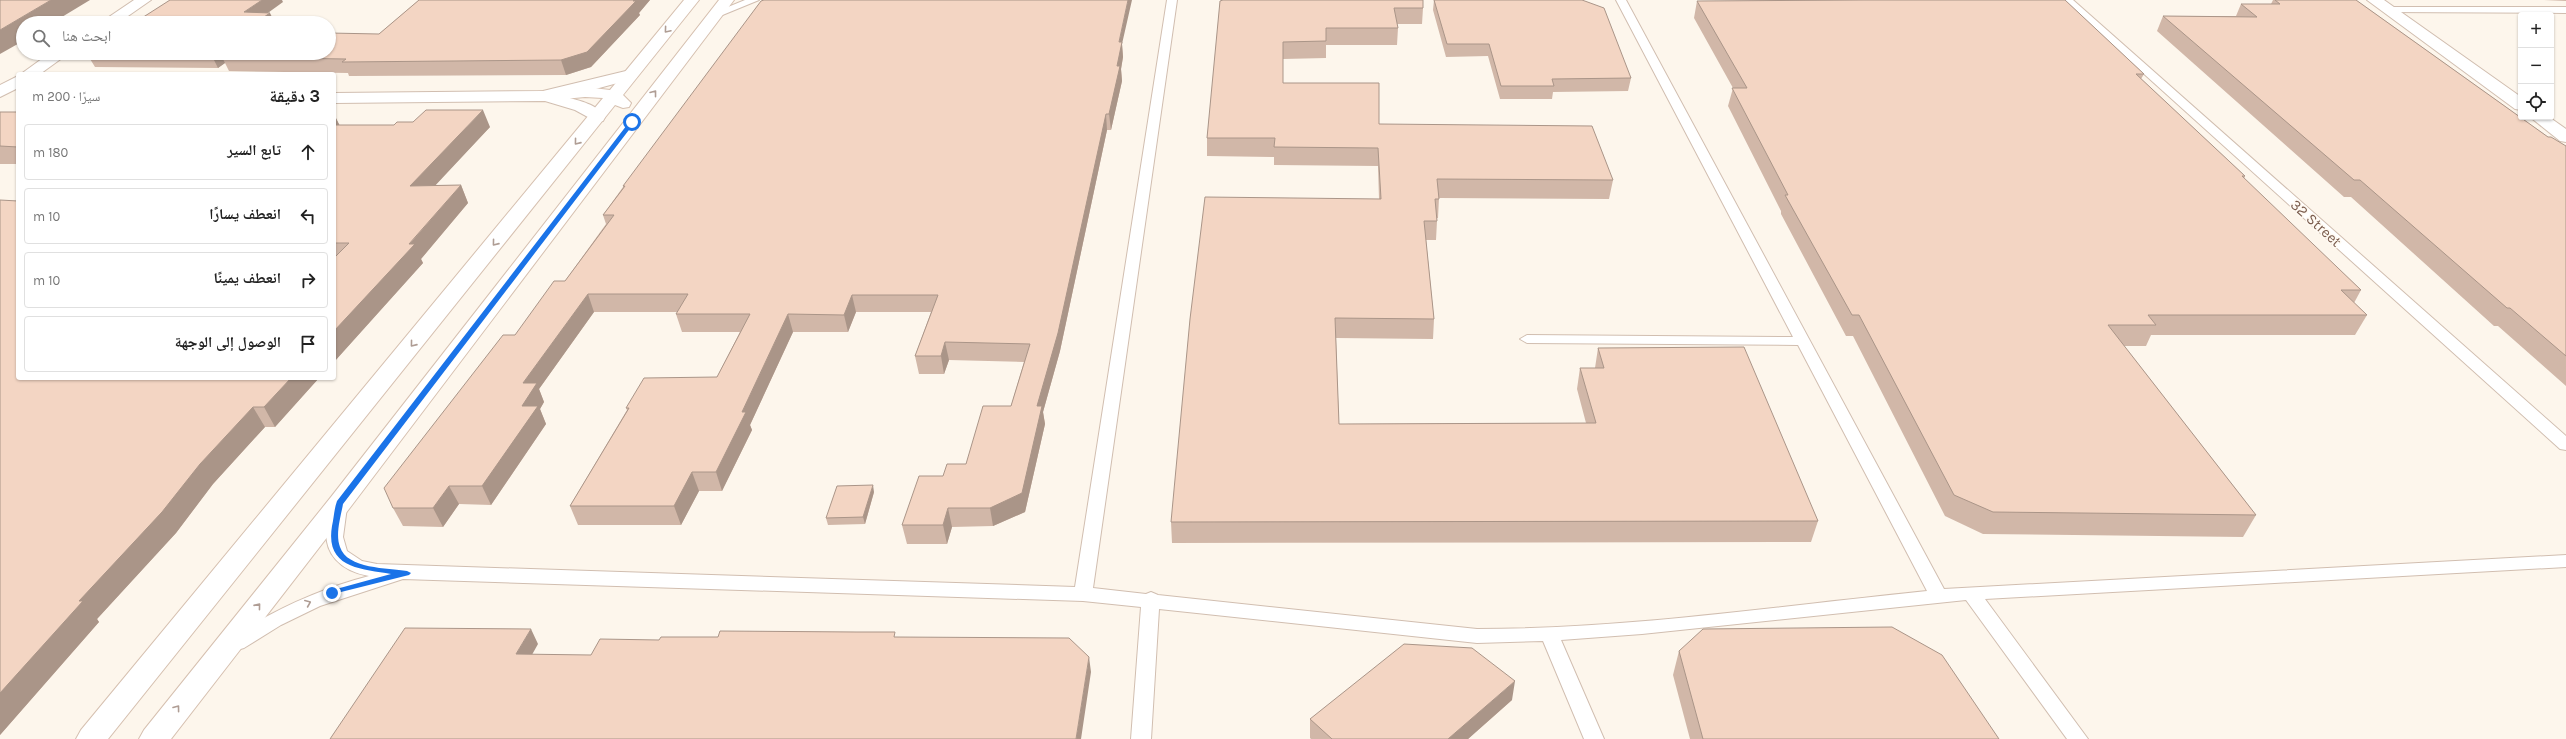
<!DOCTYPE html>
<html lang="ar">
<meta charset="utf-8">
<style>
:root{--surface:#fff;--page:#f6f6f6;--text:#222;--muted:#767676;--line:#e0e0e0}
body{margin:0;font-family:Karla,"Noto Naskh Arabic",sans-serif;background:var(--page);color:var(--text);direction:rtl}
.controls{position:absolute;right:12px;top:12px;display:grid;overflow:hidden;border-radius:4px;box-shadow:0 1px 3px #0004}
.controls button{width:36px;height:36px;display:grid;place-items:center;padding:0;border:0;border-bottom:1px solid var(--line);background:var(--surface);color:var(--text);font:20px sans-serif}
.stop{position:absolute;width:12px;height:12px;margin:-9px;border:3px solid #1a73e8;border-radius:50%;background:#fff}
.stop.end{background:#1a73e8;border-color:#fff;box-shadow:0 1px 4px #0008}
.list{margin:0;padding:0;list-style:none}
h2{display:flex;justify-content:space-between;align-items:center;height:52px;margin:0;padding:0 16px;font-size:17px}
h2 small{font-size:13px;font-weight:400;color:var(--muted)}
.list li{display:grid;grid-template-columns:26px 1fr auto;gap:12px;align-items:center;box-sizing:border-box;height:56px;margin:0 8px 8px;padding:0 8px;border:1px solid var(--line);border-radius:4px}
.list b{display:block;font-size:15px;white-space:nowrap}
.list em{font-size:13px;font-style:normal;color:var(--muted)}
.icon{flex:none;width:22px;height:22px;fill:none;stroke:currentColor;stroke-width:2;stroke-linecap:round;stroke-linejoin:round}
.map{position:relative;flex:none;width:2566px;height:739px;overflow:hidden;direction:ltr}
.search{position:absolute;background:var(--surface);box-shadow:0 1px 3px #0004;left:16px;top:16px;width:320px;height:44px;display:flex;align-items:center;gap:10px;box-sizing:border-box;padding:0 14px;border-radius:22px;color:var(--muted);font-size:15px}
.panel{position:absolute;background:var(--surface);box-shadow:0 1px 3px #0004;left:16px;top:72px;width:320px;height:308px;border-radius:4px;direction:rtl}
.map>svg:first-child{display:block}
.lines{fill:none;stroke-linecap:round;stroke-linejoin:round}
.lane-casing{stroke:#d1beb0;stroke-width:2}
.street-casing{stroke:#d1beb0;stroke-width:2}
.secondary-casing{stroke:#d6c0b0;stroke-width:2}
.lane{fill:#fff;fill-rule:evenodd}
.street{fill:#fff;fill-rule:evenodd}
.secondary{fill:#fff;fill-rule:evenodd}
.wall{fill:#d1b7a8}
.shaded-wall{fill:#aa9588}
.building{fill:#f3d5c3;stroke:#aa9588}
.oneway{stroke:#af9d94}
.route{fill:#1a73e8}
.labels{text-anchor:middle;stroke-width:3;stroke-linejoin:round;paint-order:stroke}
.street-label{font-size:15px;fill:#7a5c4d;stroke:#fffaf3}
</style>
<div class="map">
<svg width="2566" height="739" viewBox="0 0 2566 739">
<rect width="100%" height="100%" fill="#fdf6ec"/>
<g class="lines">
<g class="lane-casing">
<path id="lane" d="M745 0H759L720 16 711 14Z
M1167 0H1177L1093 588 1146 594 1151 592 1158 595 1477 629C1627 629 1778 606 1927 591L1798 345 1527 343 1520 339 1527 335 1793 337 1616 0H1626L1944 589 2566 555V567L1985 599 2088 739H2067L1966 600 1642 634 1561 640 1604 739H1584L1543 641 1477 643 1159 609 1151 739H1131L1141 607 1083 601 403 579 320 606 281 625 244 648 237 650 230 648 228 643 230 638C274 610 319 589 369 576 341 571 322 554 327 524 328 516 329 509 333 503H345L347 507 343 537 347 551 362 561 377 564 1075 587Z
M2062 0H2073L2566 436V450L2560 449Z
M2388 7H2566V13L2384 12 2383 10Z"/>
</g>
<g class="street-casing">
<path id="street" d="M134 0H151L118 23H100Z
M2367 0H2384L2521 97V110L2515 109Z
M50 53H69L40 74H21Z
M630 70 636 72 638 75 636 78 566 97C580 101 597 104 605 117L603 121 597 122 575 110 545 101 334 103V93L543 91Z
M18 76V88L0 97V85Z
M2530 117H2549L2566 129V142L2560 141Z"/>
</g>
<g class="secondary-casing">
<path id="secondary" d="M684 0H699L623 95 631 103 629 107 623 108 615 105 108 739H76L81 730 603 98 585 97 543 101 537 100 535 96 537 92 585 87 610 90Z
M719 0H734L349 509 171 739H139L144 730 331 497Z"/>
</g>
<use href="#lane" class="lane"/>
<use href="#street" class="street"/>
<use href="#secondary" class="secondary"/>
</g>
<path class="wall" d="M419 0H650L639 13 640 15 591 67 566 75 349 76 348 73 229 71 225 63 218 68 95 67 87 54 379 34Z
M1223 0 1423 8 1422 24H1397L1398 28 1397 45H1326V58L1283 59V83L1379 124 1613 180 1609 199 1439 198 1438 218H1437V221L1436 240H1426L1434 319 1433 339 1336 338 1339 424 1586 423 1577 389 1580 368H1595L1598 348 1818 521 1811 542 1172 543 1171 522 1379 199 1378 166 1274 165V157L1207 156V138Z
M1434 0H1582L1631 78 1628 91 1553 92 1552 99H1500L1488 56 1446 57 1433 10Z
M1859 0H2065L2144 74 2141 79 2245 176 2244 179 2361 290 2354 303 2367 315 2355 335H2151L2146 346H2124L2256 515 2243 537 1983 534 1945 516 1853 336H1846L1781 214V211L1728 106 1733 88 1694 18 1697 1Z
M2273 0H2356L2548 137 2566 146V386L2498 326H2494L2351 197H2344L2157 31 2163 16H2236L2241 4H2271Z
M2543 0H2566V1L2544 0Z
M1122 44 1123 57 1121 69 1122 81 1111 130H1107L1060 351 1043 412 1045 424 1025 512 993 526 952 527 947 544H907L902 525 943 476 966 464 1011 406 1024 362 949 360 944 374H919L915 356 931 312H856L848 332H793L750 425 752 430 722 491H699L681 525H578L570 506 627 410 626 408 717 377 740 332H682L676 314 678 312H594L539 389 544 402 540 409 546 424 491 505 459 504 443 527 403 526 393 508 515 335 565 281 606 224 603 215 623 187V186Z
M0 112H18V164H0Z
M334 114 339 125 490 127 435 185H461L468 203 421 259 423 263 334 362Z
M18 378H319L275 427H265L213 484 176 533 97 619 99 622 0 735Z
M874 492 865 524 828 525 826 518Z
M1679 651 1999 739H1690L1673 675Z
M1512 700 1468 739H1311L1310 738V719Z"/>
<path class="shaded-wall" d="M51 0H90L52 23H23V41L0 54V30Z
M262 0H282L283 2 254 23 244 12Z
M634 0H650L639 13 640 15 591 67 566 75 561 60Z
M1128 0H1132L1122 44 1123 57 1121 69 1122 81 1111 130 1109 114 1117 66 1119 42Z
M270 13 275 23H255Z
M212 53H238L222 57 225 63 218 68 211 54Z
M483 110 490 127 418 204 410 186Z
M334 114 341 128 334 134Z
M1106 114 1107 130 1060 351 1043 412 1045 424 1025 512 993 526 990 508Z
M461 185 468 203 421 259 423 263 334 362V331Z
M588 294 594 312 539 389 544 402 540 409 546 424 491 505 482 486 522 406 523 383Z
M852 295 856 312 848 332 844 315Z
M788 314 793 332 750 425 752 430 722 491 716 472 742 412Z
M945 342 949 360 944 374 941 356Z
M291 378H319L275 427 264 407Z
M253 407 265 427 213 484 176 533 97 619 99 622 0 735V693L79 601 200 464Z
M692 472 699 491 681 525 674 506Z
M873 485 874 492 865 524 863 517Z
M449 486 459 504 443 527 433 508Z
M948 508 952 527 947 544 943 525Z
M531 629 538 644 524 669 516 654Z
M1089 657 1091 672 1081 739H1076Z
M1515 681 1512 700 1468 739H1448Z"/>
<path class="building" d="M0 0H51L0 30Z
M170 0H262L244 12 270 13 255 23H134Z
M419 0H634L633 1H636L587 52 561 60 342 62 346 59 222 57 227 53H329V33L379 34Z
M764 0H1128L1119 42H1122L1117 66H1120L1109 114H1106L1058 333 1037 406H1042L1022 493 990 508H948L943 525H902L919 476H943L947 464H966L983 406H1011L1030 344 945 342 941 356H915L938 295H852L844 315 788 314 742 412H746L716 472H692L674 506H570L629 408H626L644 378 717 377 750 314H676L688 294H588L523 383H537L522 406H538L482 486H449L433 508H393L384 488 503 335H515L554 281H565L614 215H603L625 186H623L761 1Z
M1223 0H1423V8H1394L1398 28H1326V41L1283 42V83H1379V124L1592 126 1613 180 1437 179 1439 199H1435L1437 221H1424L1434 319 1335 318 1339 424 1596 423 1580 368H1604L1598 348 1744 347 1818 521 1171 522 1190 319 1205 197 1381 199 1378 148 1274 147 1275 138H1207L1220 1Z
M1434 0H1582L1604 8 1631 78 1552 79 1554 86H1501L1489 44H1447Z
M1863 0H2065L2144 74H2136L2245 176H2242L2361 290H2341L2367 315H2148L2156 325H2108L2256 515 1993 512 1954 495 1859 315H1852L1785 195H1788L1732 88H1747L1697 1Z
M2275 0H2356L2548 137H2551L2566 146V356L2510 308H2507L2360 180H2354L2163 16 2257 17 2241 4H2280Z
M88 53H212L211 54H87Z
M426 110H483L410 186 461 185 409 244H415L334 331V258L349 243H334V125H394L397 122H413Z
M0 112H18V147L0 146Z
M0 200 18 201V378H291L264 407H253L200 464 162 512 79 601H83L0 693Z
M873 485 863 517 826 518 837 486Z
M1892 627 1942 655 1999 739H1703L1679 651 1703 629Z
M405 628 531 629 516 654 591 655 600 639 659 640 661 637H718L720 631 857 632H895L894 637 1069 638 1089 657 1076 739H330Z
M1404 644 1472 648 1515 681 1448 739H1332L1310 719Z"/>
<defs><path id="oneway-chevron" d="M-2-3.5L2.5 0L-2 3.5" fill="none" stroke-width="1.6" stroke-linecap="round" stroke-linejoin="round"/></defs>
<g class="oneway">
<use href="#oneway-chevron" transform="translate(667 30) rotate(130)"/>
<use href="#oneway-chevron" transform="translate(654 93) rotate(-52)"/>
<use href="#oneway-chevron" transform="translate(577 142) rotate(129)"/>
<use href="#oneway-chevron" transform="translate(495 243) rotate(129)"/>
<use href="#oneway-chevron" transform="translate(413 344) rotate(129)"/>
<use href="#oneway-chevron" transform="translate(308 603) rotate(-23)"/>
<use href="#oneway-chevron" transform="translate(258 606) rotate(-51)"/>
<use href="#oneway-chevron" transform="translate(177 708) rotate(-53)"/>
</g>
<path class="route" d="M630 121 635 122 343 504C341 516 335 534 340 547 347 569 388 568 407 571L411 573 409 575 329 595V591L391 574C360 569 325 568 332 526 334 518 334 509 337 501Z"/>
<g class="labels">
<g class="street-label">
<text transform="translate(2316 223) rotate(42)" y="5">32 Street</text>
</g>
</g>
</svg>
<div class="controls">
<button>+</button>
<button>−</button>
<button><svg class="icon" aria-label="locate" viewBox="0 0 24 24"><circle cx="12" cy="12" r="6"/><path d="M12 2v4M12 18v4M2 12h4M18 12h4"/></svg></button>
</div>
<div class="stop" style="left:632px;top:122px"></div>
<div class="stop end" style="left:332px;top:593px"></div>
<div class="search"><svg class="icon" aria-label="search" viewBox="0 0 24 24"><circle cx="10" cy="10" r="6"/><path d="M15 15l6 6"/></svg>ابحث هنا</div>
<section class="panel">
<h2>3 دقيقة<small>سيرًا · 200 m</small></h2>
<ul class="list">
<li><svg class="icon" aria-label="ahead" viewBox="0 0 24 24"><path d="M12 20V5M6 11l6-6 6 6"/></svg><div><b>تابع السير</b></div><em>180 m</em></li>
<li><svg class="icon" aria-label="left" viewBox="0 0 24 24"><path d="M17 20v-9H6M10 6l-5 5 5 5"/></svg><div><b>انعطف يسارًا</b></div><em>10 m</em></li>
<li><svg class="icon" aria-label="right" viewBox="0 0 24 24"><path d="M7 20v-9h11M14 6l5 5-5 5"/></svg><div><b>انعطف يمينًا</b></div><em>10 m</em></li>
<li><svg class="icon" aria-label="arrive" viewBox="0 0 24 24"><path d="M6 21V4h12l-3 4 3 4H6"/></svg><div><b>الوصول إلى الوجهة</b></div></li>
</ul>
</section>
</div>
